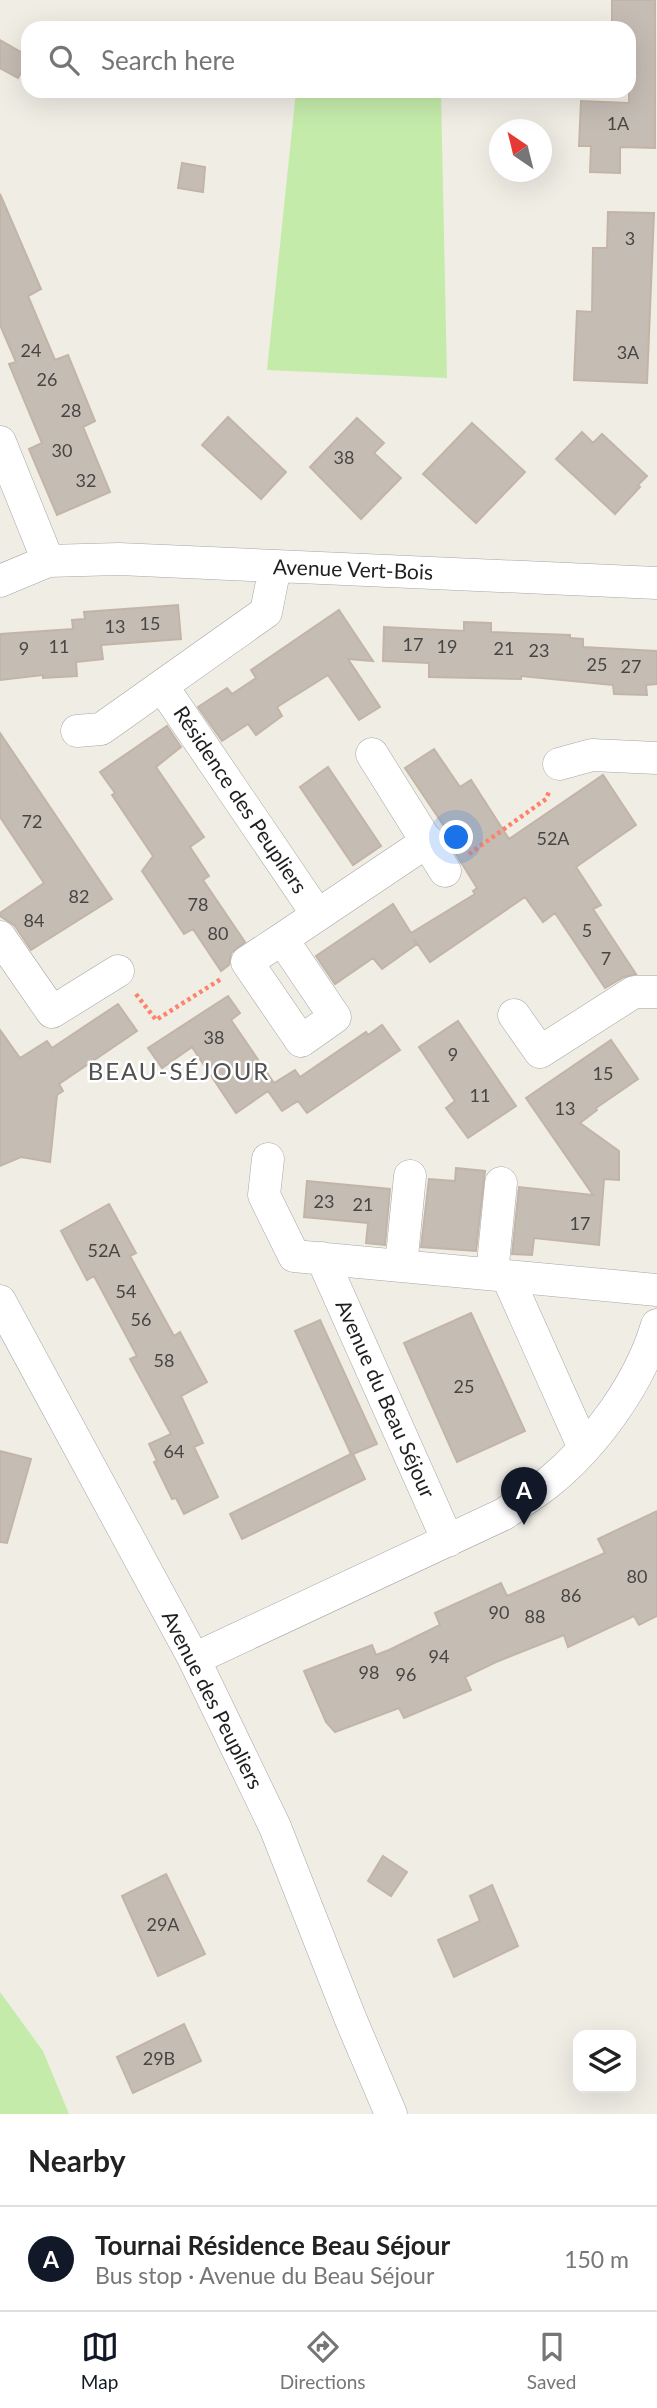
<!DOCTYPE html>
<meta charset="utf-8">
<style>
:root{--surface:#fff;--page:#f2f2f2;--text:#222;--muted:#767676;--line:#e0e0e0;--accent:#111827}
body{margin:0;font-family:Lato,sans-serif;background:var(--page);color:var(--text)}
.controls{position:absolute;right:21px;bottom:21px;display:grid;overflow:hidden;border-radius:14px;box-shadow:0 7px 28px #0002}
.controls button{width:63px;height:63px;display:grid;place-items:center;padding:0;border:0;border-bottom:2px solid var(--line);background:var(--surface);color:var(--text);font:35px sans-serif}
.compass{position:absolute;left:489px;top:119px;width:63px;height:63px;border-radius:50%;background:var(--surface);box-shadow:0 7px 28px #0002;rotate:325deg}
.you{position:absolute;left:457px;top:838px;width:24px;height:24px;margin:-18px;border:5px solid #fff;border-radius:50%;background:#1a73e8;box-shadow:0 0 0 10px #1a73e833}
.badge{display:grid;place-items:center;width:46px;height:46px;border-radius:50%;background:var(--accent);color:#fff;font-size:23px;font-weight:700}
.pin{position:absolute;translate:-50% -58px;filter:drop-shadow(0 2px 4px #0008)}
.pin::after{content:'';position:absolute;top:37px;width:24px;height:21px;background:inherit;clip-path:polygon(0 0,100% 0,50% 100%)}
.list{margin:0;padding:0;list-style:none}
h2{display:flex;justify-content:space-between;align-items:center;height:91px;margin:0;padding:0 28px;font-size:30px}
h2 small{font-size:23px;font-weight:400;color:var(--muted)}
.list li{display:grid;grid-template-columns:46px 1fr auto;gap:21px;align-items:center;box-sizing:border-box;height:105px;padding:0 28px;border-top:2px solid var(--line)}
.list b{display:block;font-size:26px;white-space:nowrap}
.list p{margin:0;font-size:23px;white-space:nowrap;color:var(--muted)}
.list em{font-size:23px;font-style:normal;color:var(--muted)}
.icon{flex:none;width:38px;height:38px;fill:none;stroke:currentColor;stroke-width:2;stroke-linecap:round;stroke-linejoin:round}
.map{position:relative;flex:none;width:657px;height:2114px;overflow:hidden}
.search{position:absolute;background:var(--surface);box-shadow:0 7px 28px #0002;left:21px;right:21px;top:21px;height:77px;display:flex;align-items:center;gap:18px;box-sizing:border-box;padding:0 24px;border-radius:21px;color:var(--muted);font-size:26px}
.sheet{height:196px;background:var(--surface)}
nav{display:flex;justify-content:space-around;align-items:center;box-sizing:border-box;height:98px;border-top:2px solid var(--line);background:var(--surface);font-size:19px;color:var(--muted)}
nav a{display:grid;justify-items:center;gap:4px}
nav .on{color:var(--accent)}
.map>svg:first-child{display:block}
.grass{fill:#c5ebaa}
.building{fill:#c5bcb4;stroke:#c2b5a7;stroke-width:2}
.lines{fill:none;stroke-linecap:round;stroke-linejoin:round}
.minor-casing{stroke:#a6a6a6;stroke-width:33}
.path{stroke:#fc846a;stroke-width:4.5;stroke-dasharray:3.5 3.5;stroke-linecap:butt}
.minor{stroke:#fff;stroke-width:32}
.labels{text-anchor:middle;stroke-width:5;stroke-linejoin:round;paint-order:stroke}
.number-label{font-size:18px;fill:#484644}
.street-label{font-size:21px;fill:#1f1f1f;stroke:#fff}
.quarter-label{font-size:24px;letter-spacing:2px;fill:#525252;stroke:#fff}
</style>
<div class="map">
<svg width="657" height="2114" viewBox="0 0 657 2114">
<rect width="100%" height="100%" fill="#f0ede5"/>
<path class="grass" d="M296 91 441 92 447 378 267 370Z
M0 1992 43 2051 69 2114H0Z"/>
<path class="building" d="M612 0H655V148L620 147V173L590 172 591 146H579L581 101 629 103V28H612Z
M0 40 28 56V61L18 78 0 68Z
M182 163 205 167 203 192 178 188Z
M0 194 41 289 28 296 41 327 55 360 68 355 95 421 83 427 110 492 57 515 29 449 42 443 9 364 16 362 0 325Z
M608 212 654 213 647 383 574 380 577 311 592 312 593 248H607Z
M228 417 286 472 261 499 202 445Z
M357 418 384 443 374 453 401 478 361 519 310 467Z
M472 423 525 472 476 523 423 474Z
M582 432 593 443 602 434 647 476 638 485 640 487 615 514 556 459Z
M178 605 181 639 101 645 103 659 76 662 77 676 43 678V675L0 680V634L73 629 72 620 85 619 84 612Z
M339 610 373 661 348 659 380 707 359 720 328 675 277 707 282 716 256 735 248 724 222 741 198 707 227 688 232 694 256 678 251 670Z
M464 622 491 623V632L570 635V638L583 639V647L657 651V684L646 685 647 695 614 694 613 685 521 676V679L429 677V663L383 661 384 627 464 631Z
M167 726 181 747 156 767 204 837 190 847 209 876 203 880 245 942 231 953 229 965 221 971 193 929 184 934 142 871 153 856 112 795 115 793 100 772Z
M0 733 112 899 31 950 15 926 0 916V913L44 883 0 817Z
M434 749 460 787 471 780 509 839 603 775 636 825 576 867 601 905 593 909 636 974 624 977 605 988 555 913 543 922 525 897 430 962 414 939 417 944 382 969 373 958 335 984 316 956 393 904 411 933 475 894 473 891 477 888 446 838 450 835 405 768Z
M328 767 381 846 353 865 300 787Z
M228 996 240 1013 231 1020 274 1083 295 1070 300 1077 366 1032 368 1035 382 1025 400 1050 307 1113 298 1101 282 1111 268 1091 236 1113 192 1047 162 1068 148 1048Z
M118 1004 137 1031 59 1084 63 1091 57 1095 50 1162 21 1157 0 1166V1030L20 1058 47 1041 52 1048Z
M458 1021 516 1106 468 1138 446 1108 455 1101 419 1047Z
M611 1040 638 1079 596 1108 597 1110 580 1123 619 1151V1180L604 1179 599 1245 534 1238 532 1255 512 1254 519 1187 593 1195 526 1098Z
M456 1168 485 1171 476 1251 421 1247 429 1179 455 1181Z
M307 1181 390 1189 385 1245 366 1243 368 1223 304 1217Z
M109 1204 136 1253 130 1256 174 1336 180 1332 207 1382 181 1396 203 1443 194 1447 218 1497 184 1514 176 1498 172 1499 154 1462 157 1461 149 1444 171 1434 130 1359 137 1356 94 1276 87 1280 61 1231Z
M471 1313 525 1431 457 1462 404 1343Z
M320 1320 377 1444 353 1454 365 1479 242 1539 230 1514 351 1454 295 1331Z
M0 1451 31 1459 7 1543 0 1542Z
M657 1511V1616L639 1625 634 1616 568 1647 564 1635 496 1662 465 1677 471 1690 404 1718 399 1708 335 1732 326 1722 304 1671 372 1645 376 1655 389 1650 440 1625 435 1613 501 1583 507 1596 605 1553 598 1539Z
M383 1856 407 1872 391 1896 368 1881Z
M166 1874 205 1954 158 1976 122 1896Z
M492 1885 518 1946 454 1977 438 1940 480 1921 470 1896Z
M184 2024 201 2061 133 2093 117 2057Z"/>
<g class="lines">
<g class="minor-casing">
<path id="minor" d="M0 442 48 561
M0 581 48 561 119 559 657 583
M162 686 317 914
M77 731 101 729 266 612 275 567
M372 754 445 871
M559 764 592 755 657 758
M0 937 52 1012 118 971
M282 939 247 962 301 1041 335 1017 282 939 428 841
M514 1015 540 1052 634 992H657
M268 1159 264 1195 294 1256 657 1290
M322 1258 448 1541
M401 1266 410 1176
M492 1274 501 1183
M507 1276 584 1448
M0 1301 194 1659 275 1827 351 2020 391 2114
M194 1659 504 1514C518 1504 534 1494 548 1483 595 1445 640 1383 657 1325"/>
</g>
<path class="path" d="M469 854 546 799 549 792
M136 994 156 1020 221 979"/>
<use href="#minor" class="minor"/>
</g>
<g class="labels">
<g class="number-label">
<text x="618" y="130">1A</text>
<text x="630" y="245">3</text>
<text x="31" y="357">24</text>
<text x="628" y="359">3A</text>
<text x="47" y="386">26</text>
<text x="71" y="417">28</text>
<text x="62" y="457">30</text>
<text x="344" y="464">38</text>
<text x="86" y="487">32</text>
<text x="150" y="630">15</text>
<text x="115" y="633">13</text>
<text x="413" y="651">17</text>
<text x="59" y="653">11</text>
<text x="447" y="653">19</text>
<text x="24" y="655">9</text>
<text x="504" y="655">21</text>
<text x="539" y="657">23</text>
<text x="597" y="671">25</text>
<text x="631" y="673">27</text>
<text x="32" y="828">72</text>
<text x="553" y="845">52A</text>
<text x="79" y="903">82</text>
<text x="198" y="911">78</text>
<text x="34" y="927">84</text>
<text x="587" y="937">5</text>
<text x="218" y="940">80</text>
<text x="606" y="965">7</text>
<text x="214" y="1044">38</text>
<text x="453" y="1061">9</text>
<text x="603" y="1080">15</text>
<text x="480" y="1102">11</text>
<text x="565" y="1115">13</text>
<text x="324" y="1208">23</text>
<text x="363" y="1211">21</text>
<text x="580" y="1230">17</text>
<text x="104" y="1257">52A</text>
<text x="126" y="1298">54</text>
<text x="141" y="1326">56</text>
<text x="164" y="1367">58</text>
<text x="464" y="1393">25</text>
<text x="174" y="1458">64</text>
<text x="637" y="1583">80</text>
<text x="571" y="1602">86</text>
<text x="499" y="1619">90</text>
<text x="535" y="1623">88</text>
<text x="439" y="1663">94</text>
<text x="369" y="1679">98</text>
<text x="406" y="1681">96</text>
<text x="163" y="1931">29A</text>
<text x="159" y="2065">29B</text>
</g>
<g class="street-label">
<text transform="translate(353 570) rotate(2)" y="7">Avenue Vert-Bois</text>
<text transform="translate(240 800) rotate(56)" y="7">Résidence des Peupliers</text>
<text transform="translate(385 1399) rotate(66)" y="7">Avenue du Beau Séjour</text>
<text transform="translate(212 1700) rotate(63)" y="7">Avenue des Peupliers</text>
</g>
<g class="quarter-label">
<text x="179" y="1080">BEAU-SÉJOUR</text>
</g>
</g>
</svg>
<div class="controls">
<button><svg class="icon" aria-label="layers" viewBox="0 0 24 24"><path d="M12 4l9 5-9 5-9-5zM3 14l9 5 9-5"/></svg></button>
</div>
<svg class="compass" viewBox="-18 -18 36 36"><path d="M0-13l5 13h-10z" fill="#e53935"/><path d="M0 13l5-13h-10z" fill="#767676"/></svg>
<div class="you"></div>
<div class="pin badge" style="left:524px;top:1525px">A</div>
<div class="search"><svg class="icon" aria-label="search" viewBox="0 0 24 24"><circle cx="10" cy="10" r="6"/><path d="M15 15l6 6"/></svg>Search here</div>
</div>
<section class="sheet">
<h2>Nearby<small></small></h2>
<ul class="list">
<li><span class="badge">A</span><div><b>Tournai Résidence Beau Séjour</b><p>Bus stop · Avenue du Beau Séjour</p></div><em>150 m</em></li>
</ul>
</section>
<nav>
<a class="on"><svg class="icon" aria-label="map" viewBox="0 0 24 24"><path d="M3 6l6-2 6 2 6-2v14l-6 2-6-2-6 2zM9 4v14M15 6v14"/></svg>Map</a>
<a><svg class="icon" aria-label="directions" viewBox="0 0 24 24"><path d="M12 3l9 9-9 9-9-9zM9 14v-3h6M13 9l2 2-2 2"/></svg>Directions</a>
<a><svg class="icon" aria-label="saved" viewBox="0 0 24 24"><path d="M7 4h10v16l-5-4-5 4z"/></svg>Saved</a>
</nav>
